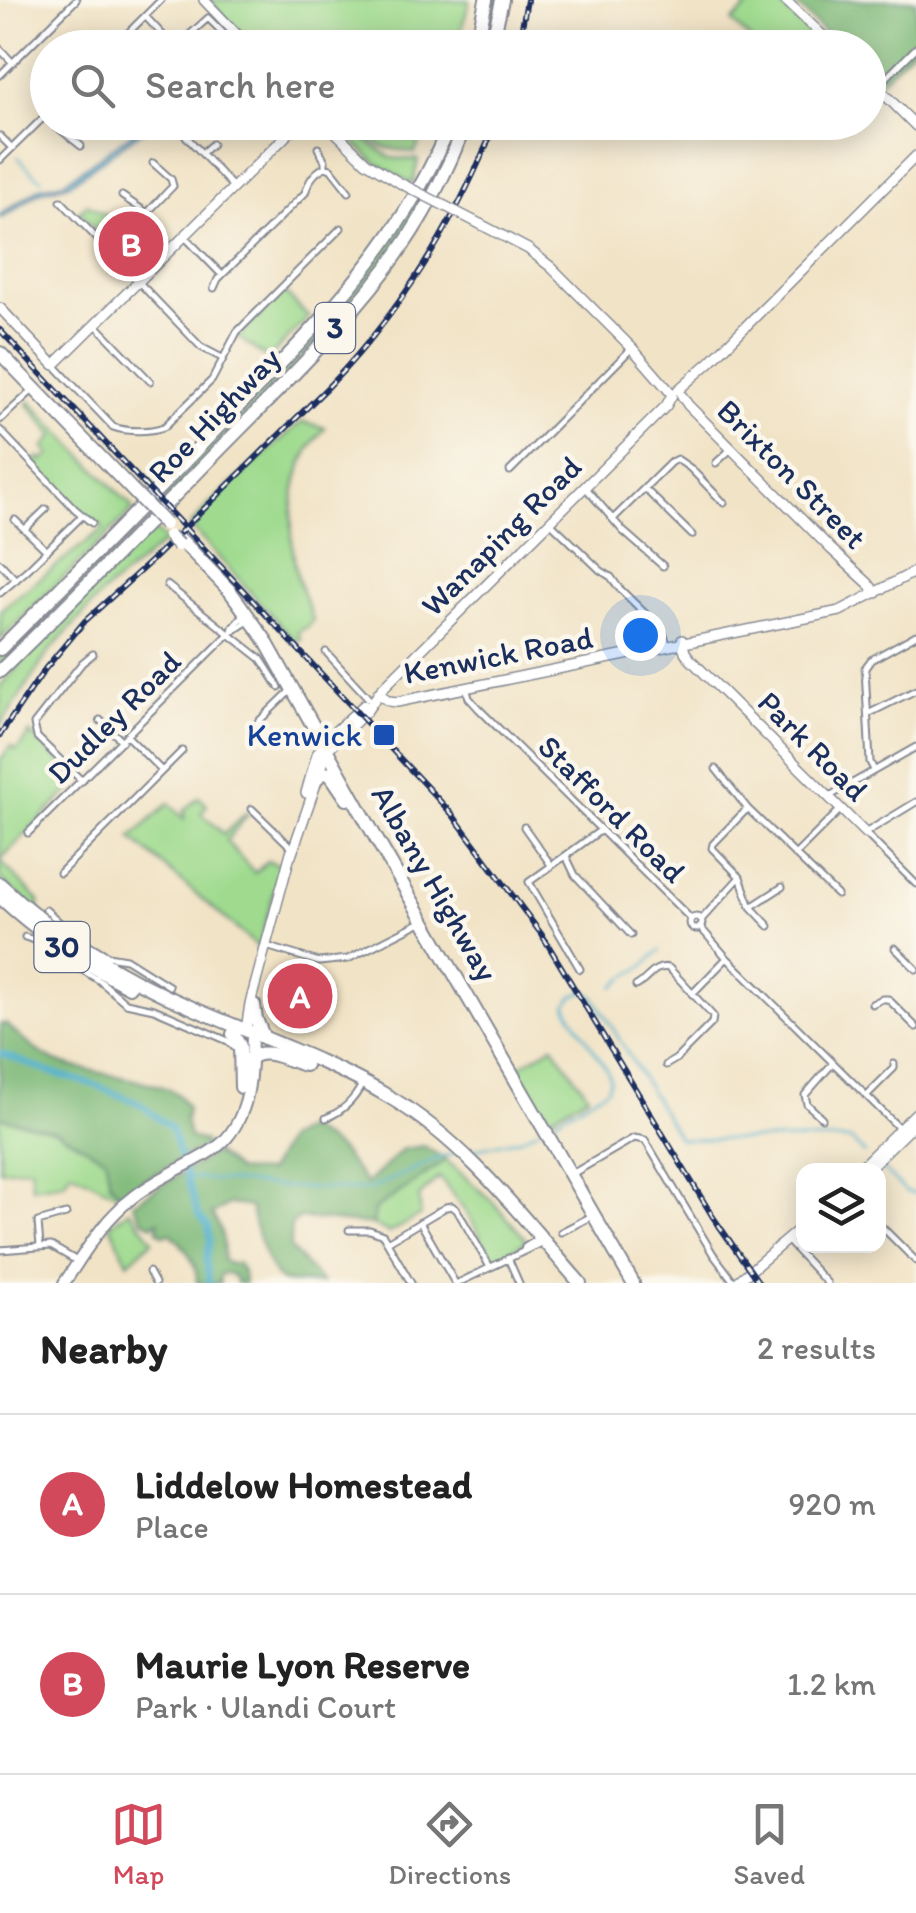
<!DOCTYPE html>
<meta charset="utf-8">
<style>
:root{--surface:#fff;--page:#f2f2f2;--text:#222;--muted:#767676;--line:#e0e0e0;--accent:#d1495b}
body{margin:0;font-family:Itim,sans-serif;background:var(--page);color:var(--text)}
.controls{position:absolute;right:30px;bottom:30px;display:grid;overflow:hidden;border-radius:20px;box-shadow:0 5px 25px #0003}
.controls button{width:90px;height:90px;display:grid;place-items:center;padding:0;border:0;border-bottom:2px solid var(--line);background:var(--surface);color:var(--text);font:50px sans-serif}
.you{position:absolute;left:640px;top:635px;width:35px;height:35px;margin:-25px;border:8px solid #fff;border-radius:50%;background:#1a73e8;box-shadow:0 0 0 15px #1a73e833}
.badge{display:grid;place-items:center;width:65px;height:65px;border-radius:50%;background:var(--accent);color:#fff;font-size:32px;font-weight:700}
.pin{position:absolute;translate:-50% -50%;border:5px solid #fff;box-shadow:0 2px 10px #0006}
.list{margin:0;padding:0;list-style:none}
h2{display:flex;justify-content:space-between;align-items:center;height:130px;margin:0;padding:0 40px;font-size:42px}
h2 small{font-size:32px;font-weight:400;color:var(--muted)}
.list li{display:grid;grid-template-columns:65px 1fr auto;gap:30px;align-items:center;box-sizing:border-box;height:180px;padding:0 40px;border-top:2px solid var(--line)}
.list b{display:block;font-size:38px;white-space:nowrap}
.list p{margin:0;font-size:32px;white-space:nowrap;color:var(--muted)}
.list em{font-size:32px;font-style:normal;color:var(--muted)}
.icon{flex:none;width:55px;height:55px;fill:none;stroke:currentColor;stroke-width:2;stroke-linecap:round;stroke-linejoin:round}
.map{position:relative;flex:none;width:916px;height:1283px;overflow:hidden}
.search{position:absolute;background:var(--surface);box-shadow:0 5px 25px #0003;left:30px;right:30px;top:30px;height:110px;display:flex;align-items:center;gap:25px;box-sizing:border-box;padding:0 35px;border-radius:55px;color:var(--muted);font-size:38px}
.sheet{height:490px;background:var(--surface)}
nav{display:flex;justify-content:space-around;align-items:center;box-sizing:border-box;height:140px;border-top:2px solid var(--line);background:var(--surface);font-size:28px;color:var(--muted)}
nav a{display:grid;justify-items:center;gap:5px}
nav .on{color:var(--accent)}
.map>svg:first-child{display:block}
.green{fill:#9fda8e;stroke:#5d8476;stroke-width:2.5}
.forest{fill:#7fba79;stroke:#4d746c;stroke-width:2.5}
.water{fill:#4dafcc;stroke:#346f95;stroke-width:2.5}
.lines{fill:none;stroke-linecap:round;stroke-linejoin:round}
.stream{stroke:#4dafcc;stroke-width:2.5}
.river{stroke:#4dafcc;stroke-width:6}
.street-casing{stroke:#868992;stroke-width:9}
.secondary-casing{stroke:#868992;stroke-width:12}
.primary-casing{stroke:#868992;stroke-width:14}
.highway-casing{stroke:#868992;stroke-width:16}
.street{stroke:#fff;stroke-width:5}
.secondary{stroke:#fff;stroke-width:9}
.primary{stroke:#fff;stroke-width:10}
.highway{stroke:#fff;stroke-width:12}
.rail-casing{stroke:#1b2f5e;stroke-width:6}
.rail{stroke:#fbf7ec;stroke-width:2.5;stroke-dasharray:8;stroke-linecap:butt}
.secondary-bridge-casing{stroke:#868992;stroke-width:12;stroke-linecap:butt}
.highway-bridge-casing{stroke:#868992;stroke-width:16;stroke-linecap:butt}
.secondary-bridge{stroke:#fff;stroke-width:9}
.highway-bridge{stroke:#fff;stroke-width:12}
.transit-dot{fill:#1a4fb4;stroke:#fbf7ec;stroke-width:4}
.labels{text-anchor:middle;stroke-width:9;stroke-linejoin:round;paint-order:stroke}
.shield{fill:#fbf7ec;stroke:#5e6b89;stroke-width:2.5}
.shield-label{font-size:30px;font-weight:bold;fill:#1b2f5e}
.street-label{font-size:32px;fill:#1b2f5e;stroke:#fbf7ec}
.transit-label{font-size:32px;fill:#164399;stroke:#fbf7ec;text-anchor:end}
</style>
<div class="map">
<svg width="916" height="1283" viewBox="0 0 916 1283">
<rect width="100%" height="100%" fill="#fbf7ec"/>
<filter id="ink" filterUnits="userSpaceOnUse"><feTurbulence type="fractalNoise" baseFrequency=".01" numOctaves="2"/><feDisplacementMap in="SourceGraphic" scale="20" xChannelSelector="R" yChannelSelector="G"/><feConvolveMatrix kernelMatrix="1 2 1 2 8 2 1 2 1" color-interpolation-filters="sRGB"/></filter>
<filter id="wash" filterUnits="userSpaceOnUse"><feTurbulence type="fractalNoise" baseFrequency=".0048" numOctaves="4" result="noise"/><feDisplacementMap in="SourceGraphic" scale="40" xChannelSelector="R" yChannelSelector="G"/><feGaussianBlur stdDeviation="2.25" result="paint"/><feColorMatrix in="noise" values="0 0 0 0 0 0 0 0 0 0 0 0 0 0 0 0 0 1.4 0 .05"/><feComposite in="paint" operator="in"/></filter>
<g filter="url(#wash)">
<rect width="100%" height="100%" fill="#f1e3c6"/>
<path class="green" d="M209 0H470L456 48 257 47 228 21Z
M748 0H776L825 47H758L732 22 751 4Z
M343 122 427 123 415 153 384 147 345 125 391 158 418 160 413 184 376 163 333 123Z
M417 195 427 200C357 313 257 404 166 500L159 493 321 325Z
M87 204 145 237 160 253 141 273H137L79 212Z
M284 292 309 317 268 359 238 337Z
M30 401 132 507V511L0 640V610L103 529 101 525 82 513 33 462 39 457 43 461 50 454 44 447 54 436 28 404Z
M303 422 325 428C289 464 287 527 297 576 301 591 308 605 313 620L309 626 298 632 301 640 295 641 190 526 211 503 295 427Z
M139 514 145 521 0 666V653Z
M150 526 166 541 103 593 48 653 0 726V686Z
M30 733 32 738 35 737 77 779 76 784 1 859 4 865 39 901V913L0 879V760L11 746 16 750C22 746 25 738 30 733Z
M199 797 207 805 201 813 224 834 246 813 248 814 226 841 255 873 267 861 281 865 259 948 131 838 169 803 184 819V810Z
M553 1046 588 1095 545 1120 515 1069Z
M0 1088 79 1106 166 1168 134 1188 115 1193 71 1171 64 1182 32 1187 30 1167 0 1170Z
M446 1160 491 1200 525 1238V1242L494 1261 470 1218 439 1177 419 1197 421 1215 389 1233 373 1225 374 1210Z
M129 1210 153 1240 128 1263 110 1225Z"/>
<path class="forest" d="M791 0H916V45L877 84 869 76 868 48 839 47Z
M0 1024H6C22 1038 36 1053 56 1061 83 1073 162 1080 178 1095 182 1099 184 1104 187 1108L185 1120 189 1137 204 1141 205 1146 138 1183 123 1196 110 1183 105 1158 56 1131 0 1117Z
M306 1128 340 1150 366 1184 403 1149 424 1146 446 1160 374 1210 373 1225 299 1218 291 1225 290 1248 322 1283C310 1283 292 1283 282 1281 267 1274 254 1223 250 1207L230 1204 212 1214C222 1230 225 1241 223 1260L229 1264 237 1263 243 1272 244 1283H236V1278L228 1273 221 1274 219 1280 220 1283H197C197 1262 185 1246 170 1233L164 1235 158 1231V1221L153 1225 142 1220 133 1203 215 1153 237 1171 268 1172 286 1140Z"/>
<path class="water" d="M146 123H153L72 182C61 188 48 187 38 193 24 201 14 213 0 218V215L41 187 64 182Z"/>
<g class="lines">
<path class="stream" d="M18 157 34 174 42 179
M614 987 622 979 644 966 660 950
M546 1125 607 1089 610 1079 607 1070 570 1013 567 1005 572 997 585 991 594 997 679 1139 851 1140 865 1154
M466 1151 520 1139 539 1129
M879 1166 906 1192 916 1194
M186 1177 285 1187 368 1190 441 1157 454 1154"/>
<path class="river" d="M0 1053 49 1072 95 1085 140 1104 171 1128 198 1214 208 1226 210 1241 206 1259 209 1283"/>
</g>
</g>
<g filter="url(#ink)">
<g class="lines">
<g class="street-casing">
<path id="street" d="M145 16 175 48 208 18 238 48
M113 48 161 0
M0 49 13 63
M0 75 76 0
M877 87 916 48
M51 122 81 146
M182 132 234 188
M0 136 12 148
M318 148 325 161V167
M202 153 212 144
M0 160 48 113
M153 163 171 179 173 186 147 213 142 227 169 252
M122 196 147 213
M61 201 201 347 222 358
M185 237 222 275
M214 288 218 279 305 193C309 181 313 173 325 167L331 169 349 192
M95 324 150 381
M54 365 113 427C127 432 149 432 164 427L212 380 237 332 341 228
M0 420 34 389
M0 430 75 509 92 523
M716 463 731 449
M510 471 632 348
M585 487 623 531 663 566
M645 489 692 535
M613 519 671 462 677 459 690 468 724 503
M15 520 47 551
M550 522 600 570 611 577 618 587 662 630 668 646
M25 529 46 509
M0 563 16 580
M167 585 261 659 279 687
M0 593 27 570 82 516
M232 631 233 627 241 618 246 620
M326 652 371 701
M466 687 469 698 479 709 691 919
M868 714 916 690
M100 720 122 741
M255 725 288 693
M127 736 162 771
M716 769 748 809 837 895
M874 770 870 762 865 668 871 660 916 635
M82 781 37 737 34 724 82 663 93 654
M828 797 916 747
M916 802 865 833 916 884
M252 809 291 847
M747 809 713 844 712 848 740 877 751 907 769 926
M524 827 551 865
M28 833 229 634 245 623V619
M795 855 841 809
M566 856 575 875 631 935
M60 873 182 751
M751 907 782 887
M46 910 66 928 91 946 108 956 126 959 169 986
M690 923a6 6 0 1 1 12 0a6 6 0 1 1-12 0Z
M701 920 740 877
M700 927 727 958 898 1127
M25 937 34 940 100 981 126 1003 154 1009 228 1041 235 1048
M266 946 319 962 348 959 421 922
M895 948 916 969
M580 969 529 882 601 830
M636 986C648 980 654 964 669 968L713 1016 712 1023 676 1059 666 1065
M692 994 727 958
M872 1004 882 999H888L916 1027
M866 1096 894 1068V1064
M326 1118C343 1111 354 1101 362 1084
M822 1118 807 1104 805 1095 833 1063
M572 1174 634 1138 645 1140 713 1254 735 1283
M420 1222 455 1283
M878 1223 916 1261
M349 1230H370L383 1235 411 1283
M561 1232 594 1215
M787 1240 827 1283
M387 1242 446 1207 452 1206 457 1210 490 1267
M40 1246 38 1222 66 1214
M0 1250 51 1246 77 1261
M524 1250 525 1247 541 1237
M508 1258 519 1283
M149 1272 155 1283
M458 1283 541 1243"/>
</g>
<g class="secondary-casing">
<path id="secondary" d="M204 0 250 48
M785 0 836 48
M868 78 916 126
M325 122 366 162 400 183
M480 224 528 249 551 267 632 348 672 394
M0 308 54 365 300 122
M678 390 710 362 916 156
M682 396 688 405 831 549 868 583 876 593
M682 640 685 652 690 659 865 833
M378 693 389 701 397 702 840 611 916 571
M306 793 317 754 328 738 364 705
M291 856 328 749 366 712 381 690 652 420 666 406 672 395
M246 1030 250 1004 291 852
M858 1170 916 1113
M867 1170 916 1122
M736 1283 804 1225"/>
</g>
<g class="primary-casing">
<path id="primary" d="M64 1283C85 1253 101 1222 131 1199 145 1187 161 1179 177 1170 192 1162 210 1154 223 1142 252 1112 251 1072 252 1033"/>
</g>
<g class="highway-casing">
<path id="highway" d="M476 48 486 0
M491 48 502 0
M0 353 137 495
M182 541 230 591 264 638 377 840 633 1283
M0 649C74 575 147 501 220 425 308 335 405 244 450 122
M0 671C73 600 144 527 215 454 273 395 335 335 386 269 419 226 447 173 466 122
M317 778 323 773 330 774 347 799
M0 884C58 939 124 979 197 1010 262 1038 330 1061 391 1098 468 1144 522 1217 580 1283
M0 897C39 933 82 962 129 987
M254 1005 256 1019 264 1038
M233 1034 240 1046 241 1087
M251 1058C266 1046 288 1061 305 1065"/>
</g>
<use href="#street" class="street"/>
<use href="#secondary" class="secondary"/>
<use href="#primary" class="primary"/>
<use href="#highway" class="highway"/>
<g class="rail-casing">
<path id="rail" d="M518 48 527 0
M0 330 452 814 542 935 713 1217 759 1283
M0 735 45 669 85 621 151 561 328 387C403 310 456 222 496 122"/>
</g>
<use href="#rail" class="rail"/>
<g class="secondary-bridge-casing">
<path id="secondary-bridge" d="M400 183 480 224"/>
</g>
<g class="highway-bridge-casing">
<path id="highway-bridge" d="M137 495 165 524
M169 536 178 545"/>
</g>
<use href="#secondary-bridge" class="secondary-bridge"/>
<use href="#highway-bridge" class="highway-bridge"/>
</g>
</g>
<rect class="transit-dot" x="372" y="723" width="24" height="24" rx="5"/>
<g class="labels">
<g class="shield">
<rect x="315" y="303" width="40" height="50" rx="8"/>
<rect x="34.5" y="922" width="55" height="50" rx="8"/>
</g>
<g class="shield-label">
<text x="335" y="338">3</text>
<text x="62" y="957">30</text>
</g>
<g class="street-label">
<text transform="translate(214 415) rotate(-46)" y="11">Roe Highway</text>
<text transform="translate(792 474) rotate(45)" y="11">Brixton Street</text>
<text transform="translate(501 536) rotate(-45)" y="11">Wanaping Road</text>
<text transform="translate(498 655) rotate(-11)" y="11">Kenwick Road</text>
<text transform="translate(114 717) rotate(-45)" y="11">Dudley Road</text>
<text transform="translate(813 746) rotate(45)" y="11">Park Road</text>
<text transform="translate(612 809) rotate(45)" y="11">Stafford Road</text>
<text transform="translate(435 883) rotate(60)" y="11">Albany Highway</text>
</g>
<g class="transit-label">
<text x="362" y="746">Kenwick</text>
</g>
</g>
</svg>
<div class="controls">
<button><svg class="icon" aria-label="layers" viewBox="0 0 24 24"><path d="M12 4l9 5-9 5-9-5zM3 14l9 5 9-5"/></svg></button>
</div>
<div class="you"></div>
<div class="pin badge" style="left:300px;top:996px">A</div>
<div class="pin badge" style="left:131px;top:244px">B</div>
<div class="search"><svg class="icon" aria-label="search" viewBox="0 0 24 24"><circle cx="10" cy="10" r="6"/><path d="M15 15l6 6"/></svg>Search here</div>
</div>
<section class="sheet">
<h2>Nearby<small>2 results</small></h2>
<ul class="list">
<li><span class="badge">A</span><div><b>Liddelow Homestead</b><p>Place</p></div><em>920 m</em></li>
<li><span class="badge">B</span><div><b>Maurie Lyon Reserve</b><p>Park · Ulandi Court</p></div><em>1.2 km</em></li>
</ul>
</section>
<nav>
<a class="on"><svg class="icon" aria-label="map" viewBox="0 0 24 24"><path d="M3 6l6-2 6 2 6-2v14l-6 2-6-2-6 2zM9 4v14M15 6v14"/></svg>Map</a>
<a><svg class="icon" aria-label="directions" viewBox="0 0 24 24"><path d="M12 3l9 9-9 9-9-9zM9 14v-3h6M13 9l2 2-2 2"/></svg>Directions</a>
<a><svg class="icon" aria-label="saved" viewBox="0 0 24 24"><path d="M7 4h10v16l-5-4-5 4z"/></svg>Saved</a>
</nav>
